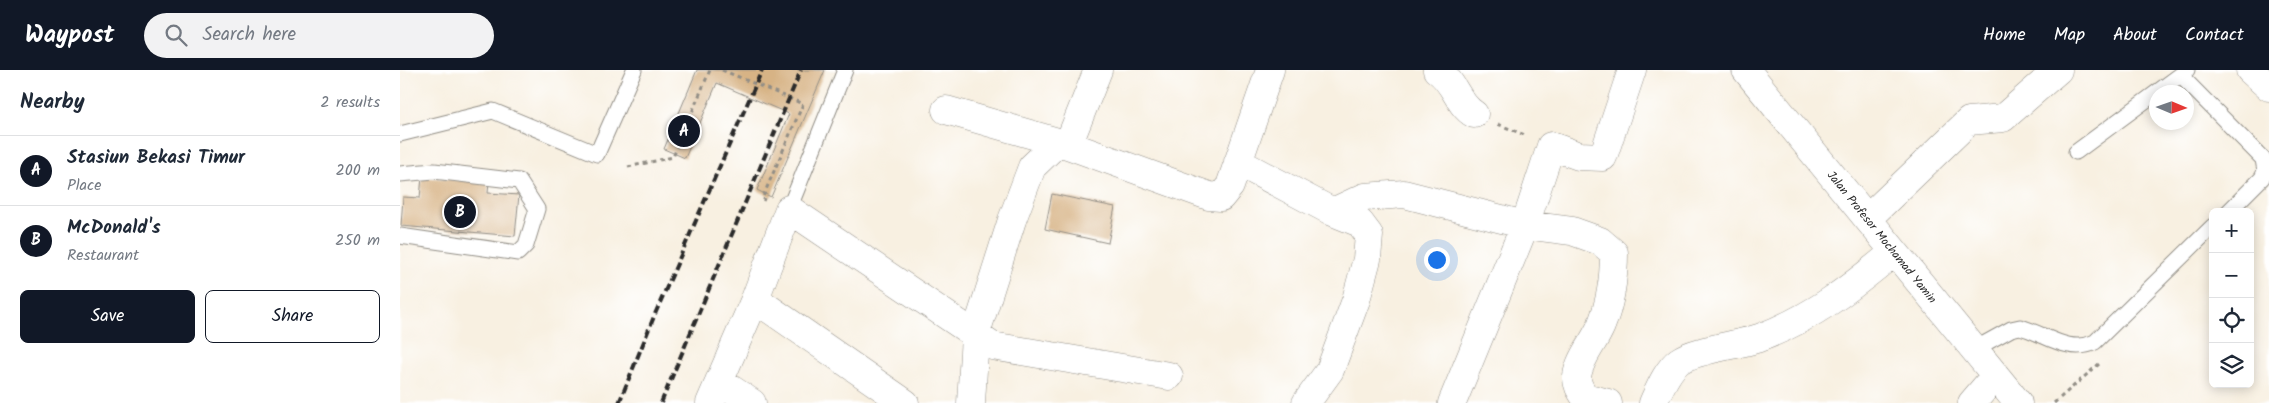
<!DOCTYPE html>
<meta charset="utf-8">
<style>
:root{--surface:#fff;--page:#f2f2f3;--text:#1f2937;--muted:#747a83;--line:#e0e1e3;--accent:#111827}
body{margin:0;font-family:Kalam,sans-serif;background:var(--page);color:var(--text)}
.controls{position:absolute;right:15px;bottom:15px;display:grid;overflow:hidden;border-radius:8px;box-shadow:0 2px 12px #0003}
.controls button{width:45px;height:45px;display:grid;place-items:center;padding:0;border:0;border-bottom:1px solid var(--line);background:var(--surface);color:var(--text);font:25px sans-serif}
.compass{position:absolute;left:1749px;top:15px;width:45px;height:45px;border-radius:50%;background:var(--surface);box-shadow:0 2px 12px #0003;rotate:92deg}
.you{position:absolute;left:1036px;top:189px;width:18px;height:18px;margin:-12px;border:4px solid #fff;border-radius:50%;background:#1a73e8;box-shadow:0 0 0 8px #1a73e833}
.badge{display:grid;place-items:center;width:32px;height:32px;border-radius:50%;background:var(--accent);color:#fff;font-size:16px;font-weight:700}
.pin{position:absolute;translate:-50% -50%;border:2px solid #fff;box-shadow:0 1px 5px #0006}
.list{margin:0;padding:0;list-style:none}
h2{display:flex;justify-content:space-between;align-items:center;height:65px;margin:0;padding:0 20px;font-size:21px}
h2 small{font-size:16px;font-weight:400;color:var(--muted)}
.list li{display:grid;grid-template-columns:32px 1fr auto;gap:15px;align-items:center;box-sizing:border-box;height:70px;padding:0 20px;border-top:1px solid var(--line)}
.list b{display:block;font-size:19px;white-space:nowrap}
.list p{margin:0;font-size:16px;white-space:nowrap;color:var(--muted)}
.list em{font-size:16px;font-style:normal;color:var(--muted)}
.actions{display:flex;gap:10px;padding:15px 20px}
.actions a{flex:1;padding:11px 0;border:1px solid var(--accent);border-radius:8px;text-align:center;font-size:18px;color:var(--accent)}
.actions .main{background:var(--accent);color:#fff}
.icon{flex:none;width:28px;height:28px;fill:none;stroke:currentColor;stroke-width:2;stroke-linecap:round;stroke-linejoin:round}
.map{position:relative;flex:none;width:1869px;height:333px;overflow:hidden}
header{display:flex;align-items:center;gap:30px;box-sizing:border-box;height:70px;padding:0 25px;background:var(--accent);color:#fff}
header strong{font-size:24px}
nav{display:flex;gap:28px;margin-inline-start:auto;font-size:18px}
.search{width:350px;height:45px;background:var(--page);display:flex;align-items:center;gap:12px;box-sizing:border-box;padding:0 18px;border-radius:28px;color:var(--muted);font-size:19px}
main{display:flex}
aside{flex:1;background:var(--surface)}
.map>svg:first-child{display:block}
.building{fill:#d7b385}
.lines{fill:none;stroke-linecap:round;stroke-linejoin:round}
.lane-casing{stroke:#928e86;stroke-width:17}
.street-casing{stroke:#928e86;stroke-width:29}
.path{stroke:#928e86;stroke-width:3;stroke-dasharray:4 4;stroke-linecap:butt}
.lane{stroke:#fff;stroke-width:15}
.street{stroke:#fff;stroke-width:28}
.rail{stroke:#2b2b2b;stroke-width:4;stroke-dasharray:8 4;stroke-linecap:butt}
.labels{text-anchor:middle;stroke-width:5;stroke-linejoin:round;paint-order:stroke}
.street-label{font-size:12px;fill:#2b2b2b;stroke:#fff}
</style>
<header>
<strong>Waypost</strong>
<div class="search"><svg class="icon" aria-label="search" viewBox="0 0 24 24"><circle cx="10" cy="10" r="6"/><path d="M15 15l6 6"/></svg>Search here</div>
<nav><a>Home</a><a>Map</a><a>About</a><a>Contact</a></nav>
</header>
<main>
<aside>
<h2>Nearby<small>2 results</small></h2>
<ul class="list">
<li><span class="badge">A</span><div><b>Stasiun Bekasi Timur</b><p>Place</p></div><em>200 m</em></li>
<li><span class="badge">B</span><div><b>McDonald's</b><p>Restaurant</p></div><em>250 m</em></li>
</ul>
<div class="actions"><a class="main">Save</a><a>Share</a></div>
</aside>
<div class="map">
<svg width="1869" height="333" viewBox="0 0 1869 333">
<rect width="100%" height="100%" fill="#fff"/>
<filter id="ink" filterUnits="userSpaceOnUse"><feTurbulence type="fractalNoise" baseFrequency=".02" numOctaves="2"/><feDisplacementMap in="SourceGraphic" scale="10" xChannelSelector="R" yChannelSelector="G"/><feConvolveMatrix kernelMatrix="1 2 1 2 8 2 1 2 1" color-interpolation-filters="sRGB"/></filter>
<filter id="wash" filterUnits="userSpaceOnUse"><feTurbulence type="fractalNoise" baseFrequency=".0096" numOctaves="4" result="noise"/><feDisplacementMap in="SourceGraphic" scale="20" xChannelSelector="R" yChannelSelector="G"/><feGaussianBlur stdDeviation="1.12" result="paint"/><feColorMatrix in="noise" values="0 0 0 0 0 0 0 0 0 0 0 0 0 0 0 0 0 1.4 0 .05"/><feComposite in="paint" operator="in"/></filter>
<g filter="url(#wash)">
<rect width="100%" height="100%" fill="#f8f0e1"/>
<g id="blocks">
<path class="building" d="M297 0H425L371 127 357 120 389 44 317 13 285 88 264 79Z
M22 107 89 112 88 123 119 125 115 166 1 156 3 127 20 128Z
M652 124 715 137 708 173 645 159Z"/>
</g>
</g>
<g filter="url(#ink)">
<use href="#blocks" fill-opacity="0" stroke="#928e86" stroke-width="1"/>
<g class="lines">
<g class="lane-casing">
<path id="lane" d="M1780 5 1863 89 1865 101 1862 108 1828 142
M0 64 93 41 197 84 234 0
M1676 82 1787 0
M0 104 34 101 119 111 137 139 126 175 118 183 0 166
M389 139 445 0
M1573 280 1611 259 1620 257C1644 263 1669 285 1695 272L1813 156"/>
</g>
<g class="street-casing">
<path id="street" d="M1037 0C1055 12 1057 34 1074 44
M1346 0 1618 333
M1850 0 1869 17
M546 40 668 75 809 126 821 127 830 116 870 0
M668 75 698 0
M838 92 933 142 960 153 969 165 967 189 956 230 930 300 906 333
M933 142 965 127 1004 124 1125 155 1172 161 1200 171 1214 183C1214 208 1210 234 1201 256 1194 273 1180 287 1177 306 1176 314 1181 321 1185 327L1208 333
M1468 148 1569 51 1603 48 1658 0
M355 229 505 333
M319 311 352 333
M310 333 355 229 389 139 592 276 769 306
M571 333 575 266 612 150 632 97 658 72
M1052 333 1125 155 1151 76 1179 86 1203 87 1232 0
M1253 333C1259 320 1267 300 1279 291 1294 280 1339 275 1359 268 1412 248 1451 218 1494 182
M1572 333 1595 306"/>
</g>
<path class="path" d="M322 0 403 34 362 129 365 130
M1098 54 1127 66
M228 97 273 87 310 0
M1654 333 1699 294"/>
<use href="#lane" class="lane"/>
<use href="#street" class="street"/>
<path class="rail" d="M219 333 255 244 362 0
M261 333 401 0"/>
</g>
</g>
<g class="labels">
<g class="street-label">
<text transform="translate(1482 167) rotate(51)" y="4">Jalan Profesor Mochamad Yamin</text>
</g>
</g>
</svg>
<div class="controls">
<button>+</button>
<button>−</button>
<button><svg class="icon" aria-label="locate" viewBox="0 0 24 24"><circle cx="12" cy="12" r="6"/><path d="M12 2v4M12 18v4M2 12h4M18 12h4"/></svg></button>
<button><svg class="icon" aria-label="layers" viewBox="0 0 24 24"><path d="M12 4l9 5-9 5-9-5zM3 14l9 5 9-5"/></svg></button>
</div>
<svg class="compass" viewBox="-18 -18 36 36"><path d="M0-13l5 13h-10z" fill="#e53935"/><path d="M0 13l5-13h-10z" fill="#747a83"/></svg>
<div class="you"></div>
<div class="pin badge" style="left:284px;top:61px">A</div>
<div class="pin badge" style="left:60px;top:142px">B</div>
</div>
</main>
